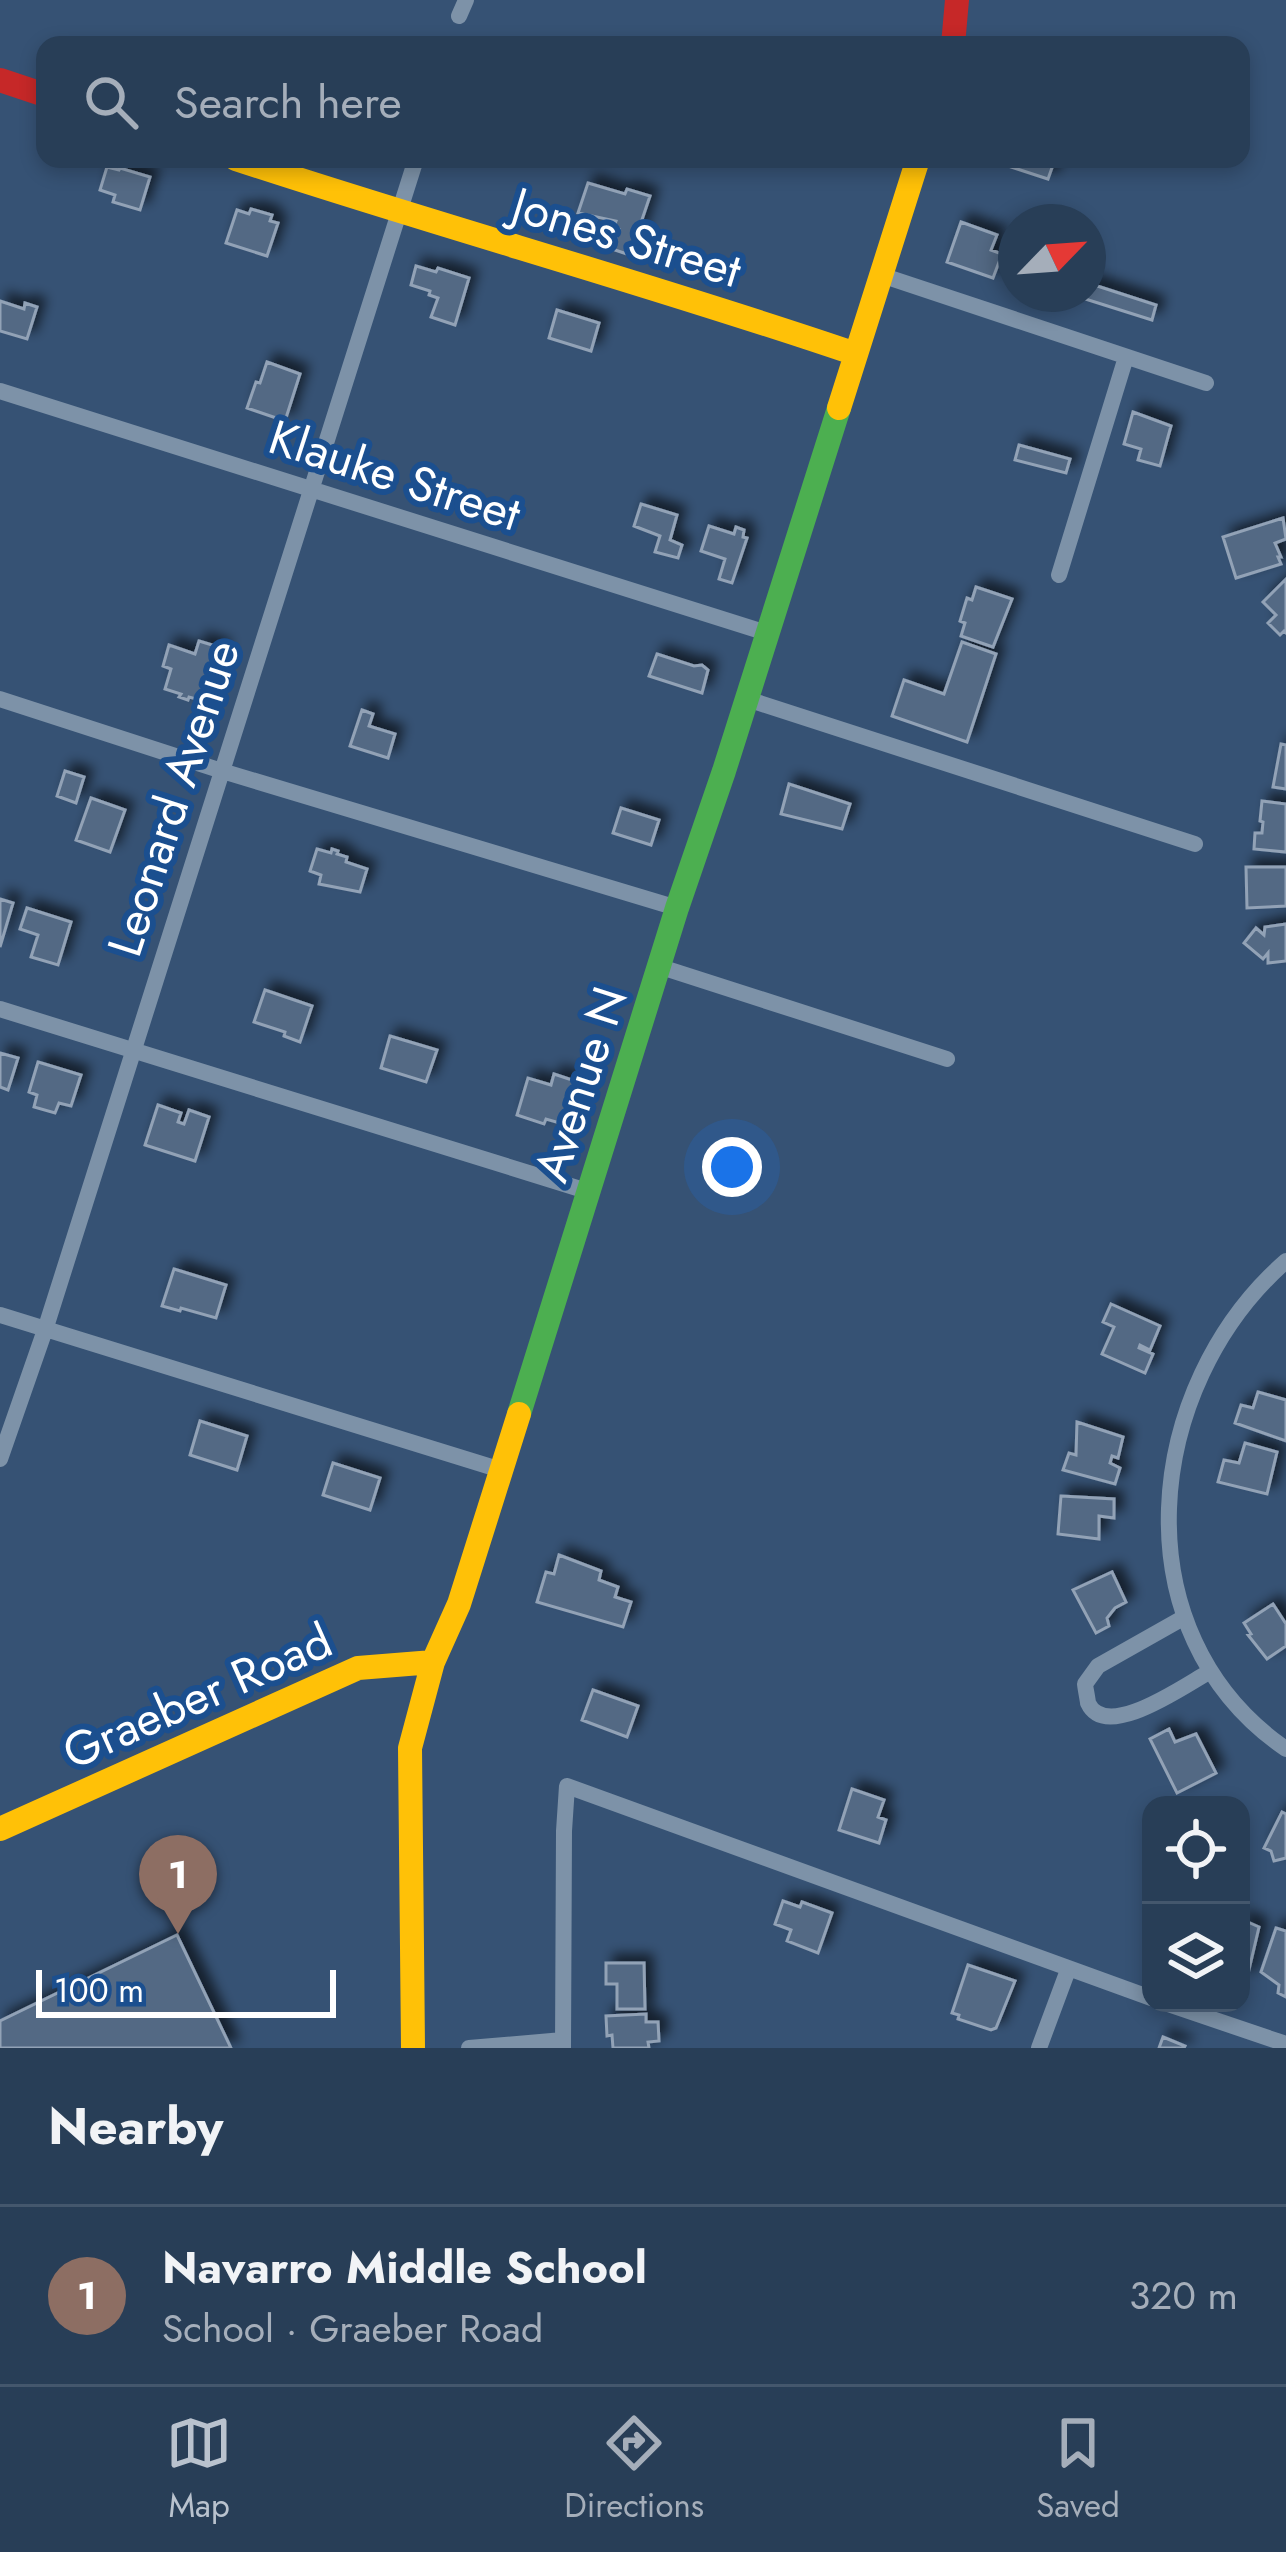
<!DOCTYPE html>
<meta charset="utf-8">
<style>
:root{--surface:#283e57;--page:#344961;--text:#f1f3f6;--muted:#a5aeba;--line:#44576d;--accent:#b9c2ce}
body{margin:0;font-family:Jost,sans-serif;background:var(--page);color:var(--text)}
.controls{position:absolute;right:36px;bottom:36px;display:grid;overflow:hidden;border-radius:24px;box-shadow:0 6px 18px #0003}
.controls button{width:108px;height:108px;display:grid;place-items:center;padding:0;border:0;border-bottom:3px solid var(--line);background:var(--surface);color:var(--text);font:60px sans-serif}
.compass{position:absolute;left:998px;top:204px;width:108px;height:108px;border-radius:50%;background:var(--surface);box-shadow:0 6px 18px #0003;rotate:65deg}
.scale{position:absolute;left:36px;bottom:30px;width:300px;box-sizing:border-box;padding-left:12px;border:6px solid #fff;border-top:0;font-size:33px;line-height:42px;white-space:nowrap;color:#fff;-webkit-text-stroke:9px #1b4f8f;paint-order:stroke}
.you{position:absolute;left:732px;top:1167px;width:42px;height:42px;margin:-30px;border:9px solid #fff;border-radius:50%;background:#1a73e8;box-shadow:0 0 0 18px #1a73e833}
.badge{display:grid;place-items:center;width:78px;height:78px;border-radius:50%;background:var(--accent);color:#fff;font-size:39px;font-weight:700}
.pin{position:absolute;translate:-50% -99px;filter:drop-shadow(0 3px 6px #0008)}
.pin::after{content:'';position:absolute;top:63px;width:42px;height:36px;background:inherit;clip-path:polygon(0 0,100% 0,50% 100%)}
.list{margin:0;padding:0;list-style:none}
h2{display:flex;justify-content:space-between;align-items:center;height:156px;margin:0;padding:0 48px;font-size:51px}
h2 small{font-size:39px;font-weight:400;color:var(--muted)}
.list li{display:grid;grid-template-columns:78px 1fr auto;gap:36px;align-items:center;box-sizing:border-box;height:180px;padding:0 48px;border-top:3px solid var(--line)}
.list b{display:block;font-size:45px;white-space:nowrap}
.list p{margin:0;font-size:39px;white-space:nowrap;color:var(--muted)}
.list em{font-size:39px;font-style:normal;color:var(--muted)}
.icon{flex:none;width:66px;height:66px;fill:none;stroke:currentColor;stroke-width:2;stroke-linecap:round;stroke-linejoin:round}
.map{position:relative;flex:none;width:1286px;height:2048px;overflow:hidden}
.search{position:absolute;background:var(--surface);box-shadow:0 6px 18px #0003;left:36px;right:36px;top:36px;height:132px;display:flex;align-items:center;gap:30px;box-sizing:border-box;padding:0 42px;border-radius:24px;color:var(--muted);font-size:45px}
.sheet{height:336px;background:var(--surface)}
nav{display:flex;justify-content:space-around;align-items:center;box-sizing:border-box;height:168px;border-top:3px solid var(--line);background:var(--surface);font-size:33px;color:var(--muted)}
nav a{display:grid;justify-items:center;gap:6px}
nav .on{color:var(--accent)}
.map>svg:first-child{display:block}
.building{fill:#526984;stroke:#92a2b6;stroke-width:3;filter:url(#shadow)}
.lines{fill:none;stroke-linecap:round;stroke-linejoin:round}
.street{stroke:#7d92a8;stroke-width:16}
.fast{stroke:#4caf50;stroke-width:24}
.slow{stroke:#ffc107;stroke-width:24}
.jam{stroke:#c62828;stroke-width:24}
.labels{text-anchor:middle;stroke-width:12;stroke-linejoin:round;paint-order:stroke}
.street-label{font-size:48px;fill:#fff;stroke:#1b4f8f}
</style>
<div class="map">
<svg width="1286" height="2048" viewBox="0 0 1286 2048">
<defs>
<filter id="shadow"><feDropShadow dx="8" dy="-8" stdDeviation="6" flood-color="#0009"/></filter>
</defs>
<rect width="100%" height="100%" fill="#365274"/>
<path class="building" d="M1010 159H1055L1048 179 1008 166Z
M107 167 119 170 120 168 150 177 140 210 113 202 115 195 100 190Z
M588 183 625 194 627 189 650 196 630 255 612 249 619 229 614 227 616 221 578 213Z
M251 209 272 215 270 221 278 223 267 256 226 243 237 210 249 214Z
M961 222 997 235 991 250 1002 254 993 278 947 262Z
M416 266 436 272 438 268 469 278 455 325 431 317 438 298 429 295 430 291 411 285Z
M1088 283 1156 305 1152 320 1079 297 1080 294H1088Z
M0 301 24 309 25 303 37 307 27 339 0 331Z
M557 310 599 323 591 351 549 338Z
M267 362 300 374 285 421 247 408 256 382 260 383Z
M1133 412 1171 426 1160 466 1138 460 1141 449 1124 444Z
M1019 445 1070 459 1066 473 1015 460Z
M641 504 677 515 670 540 682 545 678 558 655 552 660 536 634 526Z
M1283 518 1286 539 1275 543 1281 557H1278L1281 564 1236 578 1223 537Z
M709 526 734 534 736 527 744 530 743 537 747 538 732 583 719 579 725 559 701 551Z
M1286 579V633L1284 631 1280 635 1268 623 1276 615 1263 602Z
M976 587 1012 599 993 647 961 636 965 623 960 621 967 598 972 600Z
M199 641 222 648 212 682 207 680 200 700 189 697 188 700 179 697 181 694 165 689 171 669 163 666 169 645 195 654Z
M962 642 996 654 967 742 892 716 904 680 944 694Z
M657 654 694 666 702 665 708 670 702 693 649 676Z
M362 710 373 714 369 726 395 734 388 758 350 746Z
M1281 744 1286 745V789L1273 787Z
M65 771 84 777 76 803 57 796Z
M789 784 850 804 842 829 781 814Z
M91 798 125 810 110 852 76 840Z
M1262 801 1286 804V852L1254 849 1255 833H1262L1263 822 1260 821Z
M621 808 659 820 651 845 613 833Z
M317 849 331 853 332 849 338 851 337 854 347 857 346 862 367 869 360 892 319 884 321 875 310 871Z
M1246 867H1286V906L1247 908Z
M0 899 13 903 0 947Z
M27 908 71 922 58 965 31 957 38 935 20 929Z
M1286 924V961L1268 963V953L1263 959 1244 943 1256 928 1264 935 1265 927Z
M265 990 312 1006 300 1042 284 1036 285 1032 254 1022Z
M390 1036 437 1050 426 1082 381 1068Z
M0 1053 18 1058 8 1090 0 1087Z
M38 1062 81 1075 71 1106 59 1103 55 1113 34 1107 37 1095 29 1092Z
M554 1074 575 1081 572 1091 580 1094 570 1126 546 1119 544 1124 517 1115 528 1078 551 1085Z
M158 1105 181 1113 178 1122 184 1124 189 1110 209 1117 195 1161 145 1145Z
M174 1269 226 1285 216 1318 181 1308 180 1311 162 1306Z
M1111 1304 1160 1326 1150 1350 1140 1345 1139 1348 1153 1354 1145 1373 1102 1354 1114 1327 1103 1322Z
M1258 1392 1286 1400V1441L1235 1423 1241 1405 1253 1408Z
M200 1421 247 1436 237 1470 190 1455Z
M1077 1422 1123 1437 1118 1458 1112 1456 1110 1463 1120 1468 1115 1484 1063 1470 1069 1453 1076 1455Z
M1245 1443 1277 1452 1267 1494 1218 1482 1224 1460 1239 1463Z
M333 1463 380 1478 370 1510 323 1495Z
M1061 1496 1114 1499V1518L1099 1516V1539L1058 1534Z
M559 1555 601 1571 599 1580 618 1587 615 1597 631 1602 623 1627 537 1602 546 1572 554 1574Z
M1112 1572 1126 1602 1115 1608 1107 1618 1109 1626 1096 1633 1073 1590Z
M1273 1604 1286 1624V1646L1267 1659 1248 1635 1251 1634 1244 1623Z
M593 1690 638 1706 627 1737 582 1720Z
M1169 1729 1175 1742 1196 1734 1216 1773 1177 1793 1150 1739Z
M852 1789 884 1800 878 1817 886 1820 879 1843 839 1830Z
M1282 1812 1286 1814V1858L1274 1861 1271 1851 1264 1848Z
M783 1901 800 1907 802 1902 832 1913 818 1953 787 1941 791 1930 775 1924Z
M1241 1919 1259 1927 1247 1978 1241 1977Z
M1276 1928 1286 1931V1997L1278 1993 1279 1985 1261 1972Z
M177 1935 231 2048H0V2021Z
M606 1963H644L645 2009H617V1984H606Z
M968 1965 1015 1981 996 2028 991 2030 958 2019 959 2015 952 2013Z
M646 2014V2022H658L659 2041 648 2042 649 2048H613L612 2035 607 2036 606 2016Z
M1163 2037 1185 2046 1184 2048H1159Z"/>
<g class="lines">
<path class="street" d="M459 16 466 0
M881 275 1206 383
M0 391 767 633
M1059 575 1126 357
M0 699 222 771 677 908
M747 699 1195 844
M661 967 947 1059
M0 1009 590 1192
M1286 1261C1143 1386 1117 1633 1286 1749
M0 1315 501 1470
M0 1459 45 1330 416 159
M1183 1618 1098 1666 1085 1684C1085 1686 1088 1701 1088 1703 1106 1742 1185 1685 1209 1672
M1165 2003 1286 2044
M469 2048 563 2040
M563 2048 564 1831 567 1786 1151 1998
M1039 2048 1068 1970"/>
<path class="fast" d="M519 1414 677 908 724 771 839 408"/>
<path class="slow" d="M236 159C442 227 651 284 856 354
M839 408 918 159
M0 1829 358 1668 433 1662
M413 2048 410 1748 433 1662 459 1604 519 1414"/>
<path class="jam" d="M953 45 957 0
M0 80 45 95"/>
</g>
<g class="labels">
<g class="street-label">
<text transform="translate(627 237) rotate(17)" y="17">Jones Street</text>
<text transform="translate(395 475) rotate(18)" y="17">Klauke Street</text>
<text transform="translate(173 798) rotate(-72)" y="17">Leonard Avenue</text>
<text transform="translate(580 1084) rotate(-72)" y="17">Avenue N</text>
<text transform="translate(197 1696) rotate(-24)" y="17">Graeber Road</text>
</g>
</g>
</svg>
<div class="controls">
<button><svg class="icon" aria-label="locate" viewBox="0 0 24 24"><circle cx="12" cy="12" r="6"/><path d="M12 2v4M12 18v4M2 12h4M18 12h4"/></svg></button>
<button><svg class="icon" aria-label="layers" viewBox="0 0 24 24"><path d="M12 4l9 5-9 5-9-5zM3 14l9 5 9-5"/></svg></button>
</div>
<svg class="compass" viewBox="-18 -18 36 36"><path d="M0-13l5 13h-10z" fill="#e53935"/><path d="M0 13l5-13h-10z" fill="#a5aeba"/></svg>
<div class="scale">100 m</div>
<div class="you"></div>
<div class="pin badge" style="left:178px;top:1934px;background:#8d6e63">1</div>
<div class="search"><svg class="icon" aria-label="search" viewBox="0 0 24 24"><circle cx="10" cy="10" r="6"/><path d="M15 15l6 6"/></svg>Search here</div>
</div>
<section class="sheet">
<h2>Nearby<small></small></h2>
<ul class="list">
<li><span class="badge" style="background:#8d6e63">1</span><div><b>Navarro Middle School</b><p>School · Graeber Road</p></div><em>320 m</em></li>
</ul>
</section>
<nav>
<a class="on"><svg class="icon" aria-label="map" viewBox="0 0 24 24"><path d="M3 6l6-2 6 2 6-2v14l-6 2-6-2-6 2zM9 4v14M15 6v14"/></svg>Map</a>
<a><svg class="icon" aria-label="directions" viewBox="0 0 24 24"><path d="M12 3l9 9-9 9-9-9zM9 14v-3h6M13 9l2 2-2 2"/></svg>Directions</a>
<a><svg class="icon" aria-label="saved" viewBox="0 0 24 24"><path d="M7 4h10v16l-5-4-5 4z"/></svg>Saved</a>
</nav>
